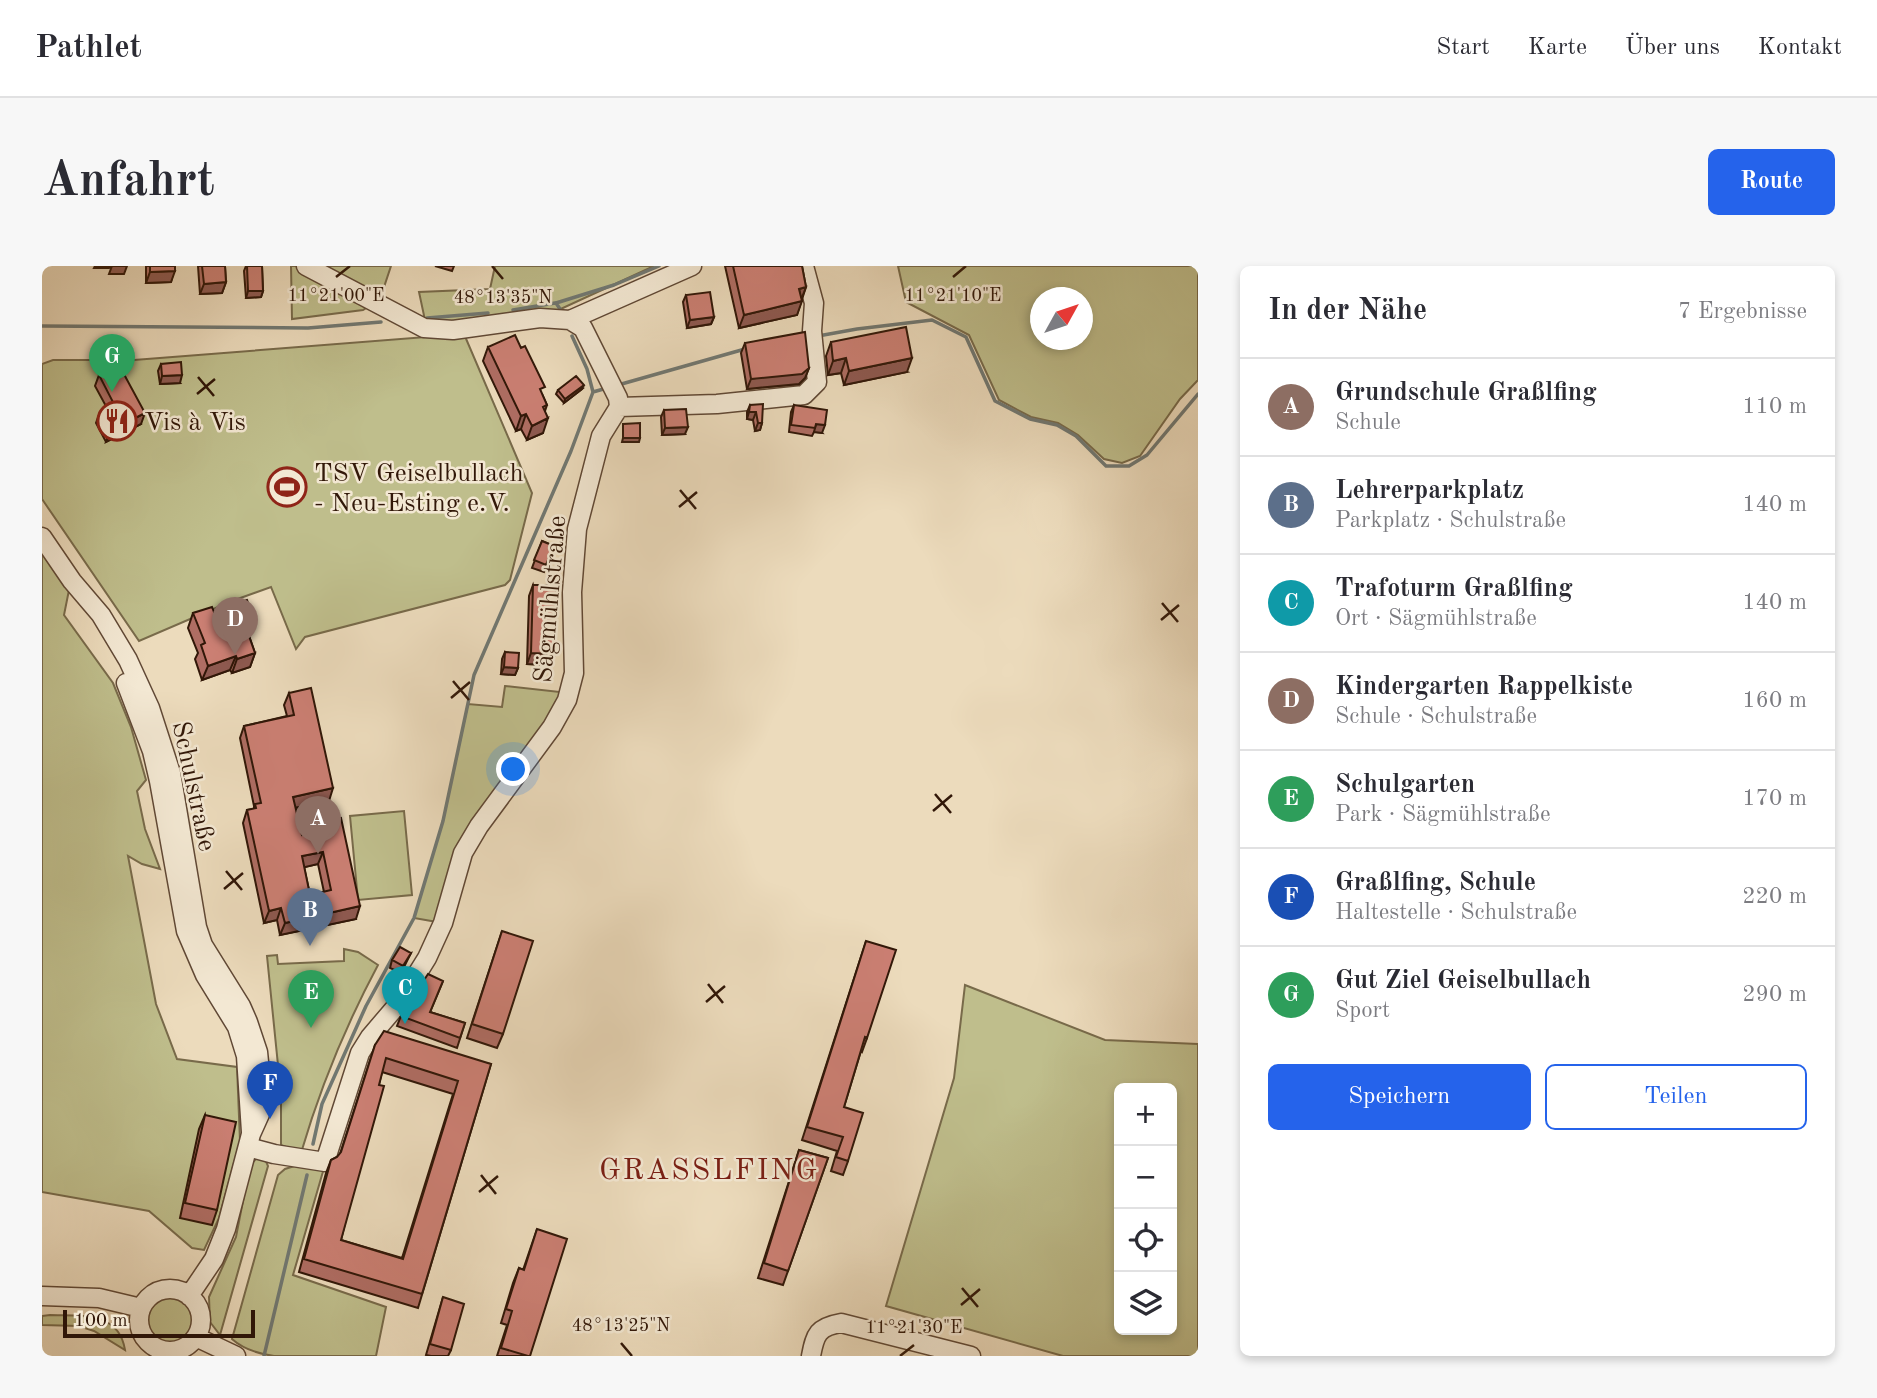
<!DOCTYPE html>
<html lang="de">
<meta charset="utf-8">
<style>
:root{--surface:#fff;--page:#f7f7f7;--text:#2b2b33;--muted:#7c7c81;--line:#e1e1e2;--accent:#2563eb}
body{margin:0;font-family:"Old Standard TT",serif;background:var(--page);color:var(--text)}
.controls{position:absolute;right:21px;bottom:21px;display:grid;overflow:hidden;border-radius:10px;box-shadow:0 4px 10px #0003}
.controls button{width:63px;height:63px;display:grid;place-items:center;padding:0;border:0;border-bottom:2px solid var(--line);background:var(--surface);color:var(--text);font:35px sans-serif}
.compass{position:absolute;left:988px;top:21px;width:63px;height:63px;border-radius:50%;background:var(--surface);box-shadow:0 4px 10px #0003;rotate:50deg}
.scale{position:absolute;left:21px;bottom:18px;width:192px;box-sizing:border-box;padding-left:7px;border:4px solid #311708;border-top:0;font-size:19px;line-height:24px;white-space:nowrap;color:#311708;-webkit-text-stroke:5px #f3e8d3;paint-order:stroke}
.you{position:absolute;left:472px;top:504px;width:24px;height:24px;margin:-18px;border:5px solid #fff;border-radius:50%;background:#1a73e8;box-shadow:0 0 0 10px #1a73e833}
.badge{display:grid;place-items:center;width:46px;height:46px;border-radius:50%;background:var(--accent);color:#fff;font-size:23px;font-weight:700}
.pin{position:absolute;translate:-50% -58px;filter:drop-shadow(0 2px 4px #0008)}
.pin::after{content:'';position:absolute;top:37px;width:24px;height:21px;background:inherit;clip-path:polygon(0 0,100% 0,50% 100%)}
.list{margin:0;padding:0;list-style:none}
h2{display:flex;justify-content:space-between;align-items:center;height:91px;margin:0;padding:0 28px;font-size:30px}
h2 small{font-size:23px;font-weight:400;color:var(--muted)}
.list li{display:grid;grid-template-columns:46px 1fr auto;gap:21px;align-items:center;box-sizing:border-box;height:98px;padding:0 28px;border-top:2px solid var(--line)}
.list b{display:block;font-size:26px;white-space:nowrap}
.list p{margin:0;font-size:23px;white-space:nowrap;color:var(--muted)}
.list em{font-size:23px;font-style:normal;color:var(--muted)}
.actions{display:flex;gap:14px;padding:21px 28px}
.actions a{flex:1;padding:16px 0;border:2px solid var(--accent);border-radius:10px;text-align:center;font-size:24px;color:var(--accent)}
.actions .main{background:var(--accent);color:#fff}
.icon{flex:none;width:38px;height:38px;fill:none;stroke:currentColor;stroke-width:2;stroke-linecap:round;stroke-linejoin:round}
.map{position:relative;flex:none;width:1156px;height:1090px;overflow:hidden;border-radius:10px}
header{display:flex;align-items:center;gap:42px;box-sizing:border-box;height:98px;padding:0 35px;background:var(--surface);border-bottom:2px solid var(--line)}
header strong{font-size:33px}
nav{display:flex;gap:38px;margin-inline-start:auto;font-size:24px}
.intro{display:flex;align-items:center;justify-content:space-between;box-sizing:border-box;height:168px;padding:0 42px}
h1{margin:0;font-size:49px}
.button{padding:18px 32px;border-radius:10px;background:var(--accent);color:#fff;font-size:24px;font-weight:700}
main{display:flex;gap:42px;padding:0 42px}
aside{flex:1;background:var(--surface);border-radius:10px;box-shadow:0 4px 10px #0003}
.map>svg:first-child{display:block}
.green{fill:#bfbe8c;stroke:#786a4a;stroke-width:2;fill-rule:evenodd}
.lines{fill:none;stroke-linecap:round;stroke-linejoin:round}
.stream{stroke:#717872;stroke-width:3.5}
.minor-casing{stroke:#604835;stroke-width:21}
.minor{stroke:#f3e8d3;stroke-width:18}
.wall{fill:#af6d63;stroke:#311708;stroke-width:2;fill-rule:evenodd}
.shaded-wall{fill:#8e5950;stroke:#311708;stroke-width:2}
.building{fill:#cb7f73;stroke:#311708;stroke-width:2;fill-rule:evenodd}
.ticks{fill:none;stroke:#311708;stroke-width:2.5}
.labels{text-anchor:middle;stroke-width:5;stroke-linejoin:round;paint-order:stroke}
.poi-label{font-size:26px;fill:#311708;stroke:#f3e8d3;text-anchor:start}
.street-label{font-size:26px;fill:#311708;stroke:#f3e8d3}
.quarter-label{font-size:30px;letter-spacing:2px;fill:#7a1f14;stroke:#f3e8d3}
.ticks-label{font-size:18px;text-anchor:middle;fill:#311708;stroke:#f3e8d3;stroke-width:5;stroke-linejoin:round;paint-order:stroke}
</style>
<header>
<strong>Pathlet</strong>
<nav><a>Start</a><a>Karte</a><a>Über uns</a><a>Kontakt</a></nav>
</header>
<div class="intro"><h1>Anfahrt</h1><a class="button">Route</a></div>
<main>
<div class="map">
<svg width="1156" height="1090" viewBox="0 0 1156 1090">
<rect width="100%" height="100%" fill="#ecdbbc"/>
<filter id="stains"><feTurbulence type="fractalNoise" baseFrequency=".00286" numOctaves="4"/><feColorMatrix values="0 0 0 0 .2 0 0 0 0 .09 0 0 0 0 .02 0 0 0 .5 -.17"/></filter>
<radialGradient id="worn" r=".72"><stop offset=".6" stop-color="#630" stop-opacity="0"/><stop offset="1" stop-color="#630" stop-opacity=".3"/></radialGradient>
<path class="green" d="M249 0H349L338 33 321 44 250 53Z
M453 0H612L510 47 384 59 377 26 448 23Z
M856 0H1156V114L1138 133 1098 190 1080 197 1062 193 1036 169 1016 157 989 151 957 134 927 69 864 36ZM999 32H1041V74H999Z
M422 68 490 227 468 314 463 319 263 371 254 383 229 321 190 335 97 375 0 233V98L11 94H92Z
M0 286 27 324 22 349 71 417 89 461 104 514 95 525 103 563 118 603 100 598 86 590 114 738 135 793 195 801 198 875 177 952 162 984 150 982 107 945 0 926Z
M463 420 527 427 437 560 401 657 372 652 401 555 426 438 460 441Z
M362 545 370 629 316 634 308 550Z
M302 683 316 686 336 699C304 759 278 822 259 887L239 879V829L225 690 235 689 236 698 302 695Z
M923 719 1063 774 1156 778V1090H1021L844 1040 912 812ZM1077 822H1130V1064H1077Z
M217 890 223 893 226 900 178 1069 168 1056 167 1031 194 971 208 899Z
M259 898 282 902 251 1009 344 1041 334 1090H232C218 1088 201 1083 190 1073L236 909 243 903Z
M104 1054a24 24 0 1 1 48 0a24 24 0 1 1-48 0Z
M8 1049C39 1050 77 1045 83 1084L52 1065 37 1060 0 1059V1050Z"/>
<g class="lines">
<path class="stream" d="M518 43 514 37 572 19 617 0
M471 44 513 37
M385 52 446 47
M0 60 266 62 339 56
M776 70 815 63 890 54 924 71 953 135 988 153 1015 159 1034 170 1064 200H1087L1105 189 1156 128
M576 119 703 83
M551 126 565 122
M271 878 280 838 324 740 372 652 401 555 432 409 529 185 551 126 545 103 530 70
M222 1090 265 909"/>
<g class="minor-casing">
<path id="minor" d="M264 0 382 62 411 64 498 52 528 54 650 0
M577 141 675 138 762 129 775 116 770 65 772 37 762 0
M0 271 30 315 59 349 86 394 108 442 129 507 155 661 161 679 199 740 206 756 216 786 219 816 218 848 209 868 184 963 172 993 147 1030
M84 417 110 485 117 515 144 665 163 709 195 761 204 790 209 866
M206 881 232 888 283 896 318 787 328 771 357 737 385 692 401 657 421 587 437 560 510 461 525 434 532 407 530 326 535 263 559 170 577 141 576 132 541 62 528 54
M97 1054a31 31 0 1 1 62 0a31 31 0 1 1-62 0Z
M0 1030 57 1032 99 1042
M154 1071 194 1090
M769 1090C773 1068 776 1061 799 1057L929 1090"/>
</g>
<use href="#minor" class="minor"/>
</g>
<path class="wall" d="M104 0H133L129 16 104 17Z
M156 0H183L184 16 180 27 158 28Z
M204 0H220L221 25 219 31 204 32 202 5Z
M393 0H412L410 5Z
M683 0H760L764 21 755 49 697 62Z
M644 29 672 51 669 58 645 62 641 36Z
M789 76 865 106 802 119 799 107 786 109 784 90Z
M703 77 767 102 763 112 757 118 705 123 699 87Z
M446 81 500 128 505 139 503 145 501 167 485 174 479 163 474 165 441 95Z
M119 98 138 117 118 118 116 105Z
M57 109 99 158 64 176 54 157 58 146 65 142 53 120Z
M540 123 522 137 514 128 516 124Z
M708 139 720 157 718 164 713 165 711 154 705 153V146Z
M752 139 780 167 772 166 770 170 747 166 749 146Z
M622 144 643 168 620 169 619 151Z
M500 275 512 280 502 306 490 302Z
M491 319 509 399 485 398 487 330Z
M172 346 206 367 213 387 208 401 190 407 188 404 160 414 153 393 156 387 146 362 151 347Z
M463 386 476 402 473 409 459 408 460 393Z
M247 427 287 535 254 542 260 569 274 566 277 557 314 653 238 669 235 654 222 657 201 557 205 544 212 543V540L198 472 202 460 245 450 242 439ZM276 598 282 626 268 629 262 601Z
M460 665 461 768 455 782 425 772Z
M824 675 825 772 820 786 819 785 802 841 806 895 801 909 789 905 795 885 760 874Z
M369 687 359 707 348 702 350 694Z
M401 715 388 746 423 757 415 782 355 760 359 750Z
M333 779 449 798 376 1042 257 1006 284 907 289 894 295 891 298 888ZM340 806 411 828 360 992 299 974Z
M163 849 175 944 170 959 138 952 157 863Z
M757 884 786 892 741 1019 716 1012Z
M495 963 488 1090H455L465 1059 459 1057 471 1017 477 1002 481 1004Z
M401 1031 409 1084 406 1090H389L384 1089Z"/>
<path class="shaded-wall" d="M53 0H68L67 2H52Z
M70 0H85L82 8H67Z
M133 5 129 16 104 17 108 6Z
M184 16 180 27 158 28 162 18Z
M764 21 759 34 757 23Z
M206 25H221L219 31 204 32Z
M760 35 755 49 697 62 702 49Z
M672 51 669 58 645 62 648 54Z
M804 92 799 107 786 109 791 95Z
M870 92 865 106 802 119 807 105Z
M767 102 763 112 757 118 705 123 709 113Z
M140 109 138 117 118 118 120 110Z
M542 119 540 123 522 137 523 133Z
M707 146H714L711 154 705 153Z
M103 147 99 158 64 176 68 165Z
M484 148 479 163 474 165 479 150Z
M506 152 501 167 485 174 490 160Z
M716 157H720L718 164 713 165Z
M774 158 783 159 780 167 772 166Z
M646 161 643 168 620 169 623 162Z
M581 172H598L597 176H580Z
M212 353 206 367 202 356Z
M213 387 208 401 190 407 195 393Z
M489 387 513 388 509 399 485 398Z
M194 390 188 404 160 414 166 400Z
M462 401 476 402 473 409 459 408Z
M291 522 287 535 247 543 251 531Z
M281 586 276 598 255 603 260 590Z
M318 640 314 653 238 669 243 657Z
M239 642 235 654 222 657 227 645Z"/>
<path class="building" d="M108 0H133V5L108 6Z
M160 0H183L184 16 162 18Z
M205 0H220L221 25H206Z
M691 0H760L764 21 757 23 760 35 702 49Z
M668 26 672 51 648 54 644 29Z
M864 61 870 92 807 105 804 92 791 95 789 76Z
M763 66 767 102 760 108 709 113 703 77Z
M473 69 479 82 483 80 503 121 498 123 505 139 501 141 506 152 490 160 484 148 479 150 446 81Z
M139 96 140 109 120 110 119 98Z
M77 99 103 147 68 165 58 146 72 138 57 109Z
M534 110 542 119 523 133 516 124Z
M721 138 720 157H716L714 146H707L708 139Z
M752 139 785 144 783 159 774 158 773 162 749 159Z
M644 143 646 161 623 162 622 144Z
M598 157V172H581V158Z
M500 275 512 280 504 299 492 294Z
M491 319H514L513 388 489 387Z
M205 334 212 353 202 356 213 387 195 393 194 390 166 400 159 379 163 377 151 347 170 341 172 346Z
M463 386 477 387 476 402 462 401Z
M269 422 291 522 251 531 260 569 279 565 277 557 299 552 318 640 243 657 239 642 227 645 205 544 214 542 213 538 219 537 202 460 252 449 247 427ZM281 586 289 624 268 629 260 590Z
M460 665 491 675 461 768 430 758Z
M824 675 854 684 825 772 823 771 802 841 821 847 806 895 794 891 801 871 765 861Z
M358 681 369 687 361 700 350 694Z
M386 708 401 715 388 746 423 757 418 772 359 750Z
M342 765 449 798 380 1028 262 993 289 894 295 891 299 886 333 779ZM344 792 416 815 361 993 299 974 342 820 337 819Z
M163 849 194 856 175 944 143 937Z
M757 884 786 892 746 1005 722 997Z
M495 963 525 973 488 1090H486L459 1082 470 1045 464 1043 477 1002 482 1004Z
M401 1031 422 1038 409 1084 388 1078Z"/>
<path class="ticks" d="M450 0 461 13M294 11 308 0M911 11 924 0M156 111 172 130M155 128 173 113M638 224 654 243M637 241 655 226M1120 337 1136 356M1119 354 1137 339M411 415 427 434M409 432 428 416M893 528 909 547M891 545 910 529M184 605 200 624M182 623 201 607M666 718 681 737M664 736 683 720M439 909 454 928M437 926 456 910M920 1022 936 1041M919 1039 938 1023M579 1077 590 1090M858 1090 872 1079"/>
<defs>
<g id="restaurant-ring" transform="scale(2.0125)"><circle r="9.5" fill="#f3e8d3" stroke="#8f2418" stroke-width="1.5"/><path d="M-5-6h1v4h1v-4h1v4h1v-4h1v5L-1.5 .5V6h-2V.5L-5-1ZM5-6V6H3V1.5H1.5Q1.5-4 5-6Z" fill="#8f2418"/></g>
<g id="stadium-ring" transform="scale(2.0125)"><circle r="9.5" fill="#f3e8d3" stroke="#8f2418" stroke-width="1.5"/><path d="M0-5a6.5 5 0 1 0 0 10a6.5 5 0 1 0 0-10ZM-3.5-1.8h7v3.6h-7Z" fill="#8f2418"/></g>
</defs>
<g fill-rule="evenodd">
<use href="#restaurant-ring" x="75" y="155"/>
<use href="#stadium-ring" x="245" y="221"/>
</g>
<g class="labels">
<g class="poi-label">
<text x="102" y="164">Vis à Vis</text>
<text x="272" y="215">TSV Geiselbullach<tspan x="272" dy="30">- Neu-Esting e.V.</tspan></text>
</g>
<g class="street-label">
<text transform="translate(507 333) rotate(-85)" y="9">Sägmühlstraße</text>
<text transform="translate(153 520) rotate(78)" y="9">Schulstraße</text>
</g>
<g class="quarter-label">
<text x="667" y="913">GRASSLFING</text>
</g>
</g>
<g class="ticks-label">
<text x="911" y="35">11°21'10"E</text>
<text x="294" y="35">11°21'00"E</text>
<text x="461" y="37">48°13'35"N</text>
<text x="579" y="1065">48°13'25"N</text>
<text x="872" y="1067">11°21'30"E</text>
</g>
<rect width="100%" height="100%" filter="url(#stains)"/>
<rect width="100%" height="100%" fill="url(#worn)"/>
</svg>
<div class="controls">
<button>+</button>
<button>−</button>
<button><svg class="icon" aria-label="locate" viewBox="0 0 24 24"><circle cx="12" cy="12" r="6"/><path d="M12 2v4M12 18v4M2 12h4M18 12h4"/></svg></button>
<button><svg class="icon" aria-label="layers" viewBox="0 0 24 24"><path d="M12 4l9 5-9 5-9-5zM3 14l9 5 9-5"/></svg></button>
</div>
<svg class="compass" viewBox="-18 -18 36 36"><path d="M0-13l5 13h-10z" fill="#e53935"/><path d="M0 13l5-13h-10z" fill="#7c7c81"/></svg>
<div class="scale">100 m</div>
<div class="you"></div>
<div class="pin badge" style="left:276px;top:588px;background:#8d6e63">A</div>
<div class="pin badge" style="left:268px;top:680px;background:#5c6f8a">B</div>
<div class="pin badge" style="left:363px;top:758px;background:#0f9aa8">C</div>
<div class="pin badge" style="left:193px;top:389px;background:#8d6e63">D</div>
<div class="pin badge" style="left:269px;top:762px;background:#2e9e5b">E</div>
<div class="pin badge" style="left:228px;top:853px;background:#1a4fb4">F</div>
<div class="pin badge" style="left:70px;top:126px;background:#2e9e5b">G</div>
</div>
<aside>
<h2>In der Nähe<small>7 Ergebnisse</small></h2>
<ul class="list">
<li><span class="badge" style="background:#8d6e63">A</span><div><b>Grundschule Graßlfing</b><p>Schule</p></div><em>110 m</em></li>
<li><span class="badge" style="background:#5c6f8a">B</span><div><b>Lehrerparkplatz</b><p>Parkplatz · Schulstraße</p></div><em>140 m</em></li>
<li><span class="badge" style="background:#0f9aa8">C</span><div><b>Trafoturm Graßlfing</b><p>Ort · Sägmühlstraße</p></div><em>140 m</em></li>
<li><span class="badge" style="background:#8d6e63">D</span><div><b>Kindergarten Rappelkiste</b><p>Schule · Schulstraße</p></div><em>160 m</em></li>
<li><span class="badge" style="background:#2e9e5b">E</span><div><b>Schulgarten</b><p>Park · Sägmühlstraße</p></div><em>170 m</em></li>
<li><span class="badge" style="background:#1a4fb4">F</span><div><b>Graßlfing, Schule</b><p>Haltestelle · Schulstraße</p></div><em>220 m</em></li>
<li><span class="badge" style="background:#2e9e5b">G</span><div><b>Gut Ziel Geiselbullach</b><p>Sport</p></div><em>290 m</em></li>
</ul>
<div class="actions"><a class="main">Speichern</a><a>Teilen</a></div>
</aside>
</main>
